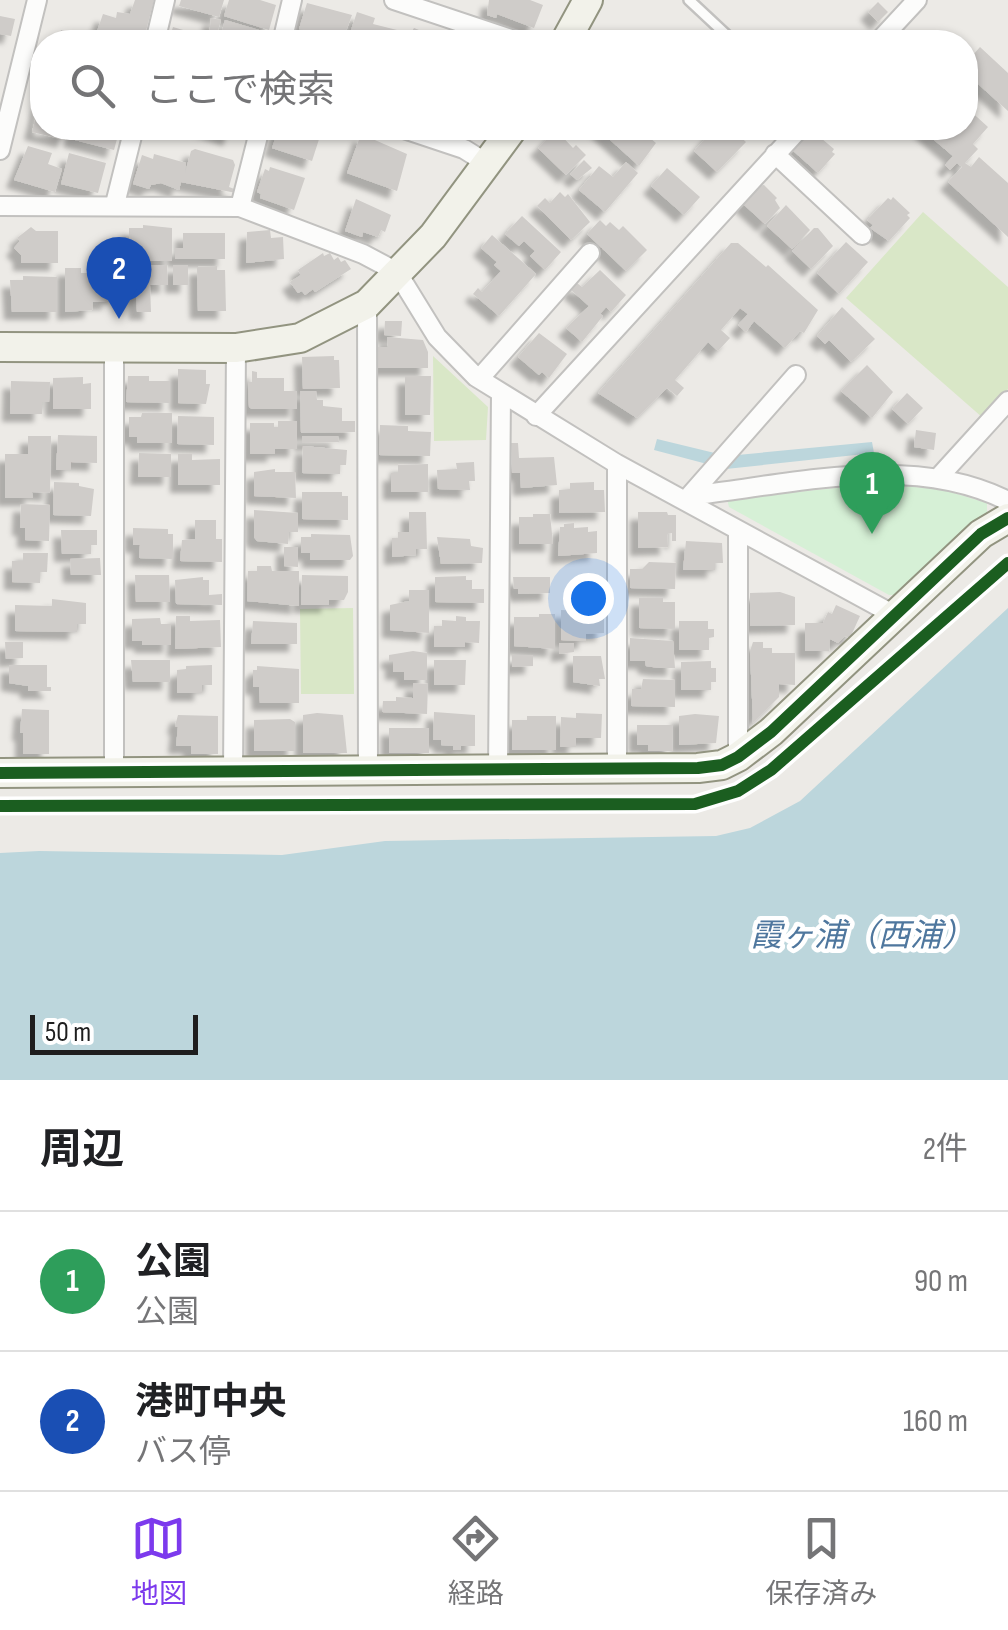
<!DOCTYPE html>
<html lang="ja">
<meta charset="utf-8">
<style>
:root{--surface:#fff;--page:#f2f2f2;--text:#202124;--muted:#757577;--line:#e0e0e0;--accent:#7c3aed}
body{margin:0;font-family:"Sofia Sans Condensed","Noto Sans JP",sans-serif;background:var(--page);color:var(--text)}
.scale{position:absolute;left:30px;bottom:25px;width:168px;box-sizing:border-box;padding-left:10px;border:5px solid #1e1e1e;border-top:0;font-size:28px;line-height:35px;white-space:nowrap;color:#1e1e1e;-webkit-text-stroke:8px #fff;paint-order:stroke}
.you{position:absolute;left:588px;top:598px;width:35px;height:35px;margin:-25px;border:8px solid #fff;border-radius:50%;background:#1a73e8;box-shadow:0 0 0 15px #1a73e833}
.badge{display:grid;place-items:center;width:65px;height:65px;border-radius:50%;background:var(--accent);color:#fff;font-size:32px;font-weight:700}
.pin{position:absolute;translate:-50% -82px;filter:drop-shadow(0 2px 5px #0008)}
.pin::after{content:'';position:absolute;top:52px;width:35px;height:30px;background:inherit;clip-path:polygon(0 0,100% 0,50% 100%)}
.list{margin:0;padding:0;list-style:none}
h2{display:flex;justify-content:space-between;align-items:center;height:130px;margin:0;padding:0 40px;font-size:42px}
h2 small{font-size:32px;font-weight:400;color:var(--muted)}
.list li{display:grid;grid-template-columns:65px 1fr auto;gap:30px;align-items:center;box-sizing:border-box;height:140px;padding:0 40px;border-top:2px solid var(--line)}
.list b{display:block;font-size:38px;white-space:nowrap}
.list p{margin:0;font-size:32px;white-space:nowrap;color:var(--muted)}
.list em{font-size:32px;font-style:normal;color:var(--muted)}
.icon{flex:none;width:55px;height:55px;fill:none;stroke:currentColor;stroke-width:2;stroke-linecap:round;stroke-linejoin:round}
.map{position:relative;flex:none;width:1008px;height:1080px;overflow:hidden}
.search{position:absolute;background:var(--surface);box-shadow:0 2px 8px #0004;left:30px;right:30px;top:30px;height:110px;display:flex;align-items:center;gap:25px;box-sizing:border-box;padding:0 35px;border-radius:40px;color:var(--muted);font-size:38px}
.sheet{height:410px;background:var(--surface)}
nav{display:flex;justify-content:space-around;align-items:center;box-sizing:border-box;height:140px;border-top:2px solid var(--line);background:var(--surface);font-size:28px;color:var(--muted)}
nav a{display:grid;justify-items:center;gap:5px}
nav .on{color:var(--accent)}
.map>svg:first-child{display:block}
.grass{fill:#d9e7c7}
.park{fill:#d6f0d6}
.water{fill:#bcd6dc}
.building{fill:#cfccc9;filter:url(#shadow)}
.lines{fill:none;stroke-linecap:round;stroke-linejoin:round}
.lane-casing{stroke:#c2c1bf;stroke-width:14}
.street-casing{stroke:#c2c1bf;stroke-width:22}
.secondary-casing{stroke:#929480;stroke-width:32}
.lane{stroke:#fcfcfb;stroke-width:9}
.street{stroke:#fcfcfb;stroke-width:18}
.secondary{stroke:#f2f2ea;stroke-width:28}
.cycleway-casing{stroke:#fff;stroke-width:19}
.cycleway{stroke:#1b5e20;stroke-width:12}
.labels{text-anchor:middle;stroke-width:9;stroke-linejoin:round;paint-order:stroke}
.water-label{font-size:32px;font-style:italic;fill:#4f779e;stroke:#fff}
</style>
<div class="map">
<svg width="1008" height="1080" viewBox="0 0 1008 1080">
<defs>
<filter id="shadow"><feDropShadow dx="-8" dy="8" stdDeviation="2.5" flood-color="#0004"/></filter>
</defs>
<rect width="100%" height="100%" fill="#eceae6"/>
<path class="grass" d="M923 212 1008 287V389L983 418 846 298Z
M433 356 488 407 486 440 434 441Z
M353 608 354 694H301L300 609Z"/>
<path class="park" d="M875 484 941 489 987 503V514L902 595H889L729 507 727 499Z"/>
<path class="water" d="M657 439 727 456 872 442 874 453 726 469 654 450Z
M1008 608V1080H0V853L39 851 282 855 385 841 716 836 750 828 800 801Z"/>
<path class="building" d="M135 0H154L146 31 140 30 137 42H116L95 37 103 14 116 18 117 12 130 14Z
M181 0H224L219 17 179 6Z
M229 0H260L276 5 269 30 224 16Z
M489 0H530L543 5 534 28 497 14 496 18 487 15Z
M878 2 888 12 878 22 868 12Z
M307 3 352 15 342 42 299 29Z
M357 12 375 18 373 24 401 31 397 42H347Z
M0 16 15 19 11 36 0 34Z
M211 18 221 20 216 37 209 36Z
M225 20 266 32 262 42H249L221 34Z
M173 27 190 32 195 39 203 42H168Z
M414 28 424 32 423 35 442 42H400L403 34 409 36Z
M61 30 92 38 90 42H58Z
M980 47 1008 73V111L966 73V63Z
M41 96 42 128H69L65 140 32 132Z
M966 107 988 127 973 144 978 149 965 163 971 167 979 157 1008 183V237L948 182 962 167 957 163 950 170 945 165 953 156 920 128H966Z
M74 128H120L114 150 71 139Z
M201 128H234L231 138Z
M279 128H318L317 131 321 133 312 161 272 148Z
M597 128H638L656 143 639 166Z
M715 128H730L746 142 717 172 694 151Z
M809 128 834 149 832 152 835 154 818 173 790 148Z
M556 130 573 148 576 145 586 155 566 175 538 148Z
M361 134 407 154 397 191 347 173Z
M28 146 52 153 48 164 62 169 55 192 14 180Z
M195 149 233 160 235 165 229 187 237 190 236 193 181 182 179 190 161 183 151 185 149 189 133 184 142 155 153 159 154 154 186 163 185 173 191 151Z
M69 153 106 163 98 193 61 184Z
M584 160 592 168 577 180 570 174Z
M626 162 638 173 605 212 579 190 599 166 613 177Z
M270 167 305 178 294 210 260 198 261 194 257 192 265 169 269 171Z
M667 168 700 197 684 215 651 186Z
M764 185 777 198 775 200 780 208 765 224 742 203 758 186Z
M560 192 565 197 568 194 590 222 571 240 537 206 545 198 550 203Z
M893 197 910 213 907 215 910 218 889 241 870 228 873 225 867 220 888 198 891 200Z
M356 199 391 215 385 232 381 230 378 237 363 232 362 237 345 231Z
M786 205 810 230 792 249 767 226Z
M522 216 561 252 545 270 530 256 535 251 524 241 519 246 505 234Z
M600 220 606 226 610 222 619 230 623 226 647 250 626 271 587 234Z
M143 225 172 228V261H129V228H143Z
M31 227 36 231H58V263H21V255L14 248 20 241 17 238Z
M814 228H818L833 246 811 269 792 251Z
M270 230 271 238 283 237 284 259 246 263 247 232Z
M183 233H225V259H175V248H183Z
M492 235 536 274 499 316 473 294 478 288 482 292 501 271 494 265 497 262 481 248Z
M846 242 868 262 839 294 817 273Z
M731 243H738L766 267 768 265 818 310 804 333 800 331 785 348 754 321 746 332 738 325 748 314 740 308 721 330 730 338 718 351 708 342 675 380 684 388 677 396 667 388 637 418 598 393Z
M323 253 324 256 330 253 334 260 338 257 341 262 345 260 351 269 315 292 313 289 305 295 302 291 298 293 290 282 301 275 298 270Z
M167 265 168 285H150L151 312H137L135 266Z
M173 265H188V285H173Z
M217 266V270H225L226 311H198L197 267Z
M65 268H81V273H88V269H116V296H110V302H93L92 310 65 312Z
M600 270 626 295 611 312 606 307 600 314 603 316 582 342 566 328 589 306 571 290 577 283 582 287Z
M23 276 57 277V312H12L10 280H23Z
M842 307 875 339 851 362 829 340 825 344 817 336Z
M385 321H402L401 336 384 335Z
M539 333 567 354 549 378 542 372 539 375 518 357Z
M387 337 423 340 428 352V368H378V347H388Z
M334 356V360H339L340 388 303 389 302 357Z
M867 365 893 392 872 418 841 391Z
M178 369 206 370V384H210L206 404 178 403Z
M252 371 257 372V378H284V391H297V409H252L249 407 248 382H252Z
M128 376H149V381H170V403L126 402Z
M405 376H431L430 415H405Z
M83 377V384L91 383V409H53V378Z
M11 381 50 382 49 402H42V414H10Z
M300 391H316L317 400H323V406L342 408V421H355V432L301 433Z
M907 393 923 408 908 424 892 409Z
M142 413H172V443H137V437H129V417H141Z
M178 416 214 417V445L177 444Z
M278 421H297V449H275V454H250V423H274V427H278Z
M380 425 408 426V431L431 432 430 456 379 455Z
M916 430 936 433 934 450 914 447Z
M58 435 97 436V463L71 462V470H56Z
M28 436H51L50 493 32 492 33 498H5V454H28Z
M302 436H338L339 442 302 443Z
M511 443H518L519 458 554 457 557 485 521 488 520 473H512Z
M303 446 347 450 346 465H340V474L302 473Z
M139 453 171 454V477H138Z
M178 454H192V460L220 459V485H178Z
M474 462 475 481H469L470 490 438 489 437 470 457 469 456 463Z
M428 464V492H391V473H398V465Z
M275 469V472H295L296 498 254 496V472Z
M54 482 79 483V486L94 489 91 516 53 515Z
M594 482V490H604L605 512 559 513V490L570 489V483Z
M302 492H342V496H348V520L302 519Z
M21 504 50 505 49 541 25 540V528H20Z
M254 510 298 513V532H289L288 544 257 541 254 537Z
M409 512H426L427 549H416V555L392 557V538H398V532H409Z
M638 512H667L668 515H676V541H672V533L667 534 668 547 638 548Z
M533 514H550L553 544H519V517H533Z
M195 520H216V539H222V562L180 561 182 540 195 539Z
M574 523V528L588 527V532L597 531V553L558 556 560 527H564V524Z
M133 528 168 529V534H173V559L139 558 140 545H133Z
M61 530H97V545H91V554H62Z
M311 534 350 535 353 556 350 560H310V553H301V537H311Z
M437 537 470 539 471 546 483 548 482 563 441 564Z
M686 541 722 543 723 563H715V570H683Z
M284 547H298V567L284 566Z
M23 553H48L47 572H40V583L12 582V561H23Z
M100 558 101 575H71L70 559Z
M649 562 676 563 675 589 630 588V569H642Z
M257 566H271L272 571H299V606L247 601 248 571H257Z
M135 575H169L170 602H136Z
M302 575 348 576V592L344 600H329V605H301Z
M466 576V580H472V589H484V603L435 602V577Z
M203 577V580H209V595L222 594V605L176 604 175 580Z
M513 577H550V593L518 594V589H514Z
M409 590H429V633L390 630V605L409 601Z
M780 592 795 597V625L750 626V593Z
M639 598H663V602H675V629L639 628Z
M52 599 86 603V624H77V632L15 631V605L52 606Z
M836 605 860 616 850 638 845 636 838 643 830 639 829 651H805V623H823L828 612 832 614Z
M561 610 604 612V633L586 634V641L561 640Z
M539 614H555V649L514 646V617H539Z
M176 616H190V621L220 620 221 647 175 649Z
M456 616 466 617V621H480L479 643 465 642V647H434V626H442V620L456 621Z
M160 618 161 624H171V645H142V641H132V619Z
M253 621 297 623V644H251Z
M679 621H708V629H714V637L709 638V650H679Z
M630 638 673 641 675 668H659L646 666 645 661H630Z
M5 642H23V658L6 659Z
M753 642H763V648H772V653H795V685L779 684V697L753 723 750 651Z
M559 643H574V652L559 654Z
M413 651 427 653V680H404V672H393V661H389V655Z
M512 655H533V666L512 667Z
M573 656H601L605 679H599L600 686 573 682Z
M131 660H170V682H133Z
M434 660H466L465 685H434Z
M711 661V668H716V682H711V690H681V662Z
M9 665H47V687H51V691H28V686L9 683Z
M212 665V685H202V693H177V670L186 669V666Z
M257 666 299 669V703H260L259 687H253V670H257Z
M643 679 675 680V707L631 706 632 689H641Z
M413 683 428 684 427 714 382 712 383 701H396V697L413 698Z
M22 709 49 710V754H23V733H20Z
M434 712 475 715V746H461V750H453V746L441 745V740H433Z
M317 713 343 715 347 753H303V715Z
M576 713 602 714 601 738H576V747H560L561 717 576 718Z
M695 714 719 716 716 743 679 745V716Z
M178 715 218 716V754H191V746H176L178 727 175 726Z
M527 716H556V750H512V720H527Z
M290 719 295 722V751H254V720Z
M637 725H673L672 751H648V745H637Z
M389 728H429V753H389Z"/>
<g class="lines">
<g class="lane-casing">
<path id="lane" d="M689 0 734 42"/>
</g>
<g class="street-casing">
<path id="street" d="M394 0 520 42
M155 42 165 0
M282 42 292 0
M878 42 917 0
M401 128 464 149 488 164
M0 150 37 0
M775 154 862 235
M115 204 134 128
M0 206 240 207 363 254 397 272 437 337 476 377 617 464 896 616
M240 207 260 128
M367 304 368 772
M114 348V773
M479 379 590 253
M536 416 800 128
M938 478 1008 401
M686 500 704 494C802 482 915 454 1008 501
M686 500 796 375
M738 530V757
M617 770V464
M498 771 501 393
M233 773 236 348"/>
</g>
<g class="secondary-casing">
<path id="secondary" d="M565 42 588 0
M0 347 236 348 300 338 367 304 433 236 513 128
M0 773 698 768 722 765 738 757 771 732 981 534 1008 518"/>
</g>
<use href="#lane" class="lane"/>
<use href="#street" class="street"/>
<use href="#secondary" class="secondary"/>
<g class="cycleway-casing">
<path id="cycleway" d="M0 773 698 768 722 765 738 757 771 732 981 534 1008 518
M0 806 695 804 738 791 771 770 1008 563"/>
</g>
<use href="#cycleway" class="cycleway"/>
</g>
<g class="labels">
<g class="water-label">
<text x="862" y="946">霞ヶ浦（西浦）</text>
</g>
</g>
</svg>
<div class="scale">50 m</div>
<div class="you"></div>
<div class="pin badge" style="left:872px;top:534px;background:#2e9e5b">1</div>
<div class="pin badge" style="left:119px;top:319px;background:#1a4fb4">2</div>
<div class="search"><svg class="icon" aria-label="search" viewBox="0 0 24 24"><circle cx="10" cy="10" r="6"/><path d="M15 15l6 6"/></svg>ここで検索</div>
</div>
<section class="sheet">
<h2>周辺<small>2件</small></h2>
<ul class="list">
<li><span class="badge" style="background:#2e9e5b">1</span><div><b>公園</b><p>公園</p></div><em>90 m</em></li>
<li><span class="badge" style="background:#1a4fb4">2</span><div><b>港町中央</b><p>バス停</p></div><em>160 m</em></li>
</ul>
</section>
<nav>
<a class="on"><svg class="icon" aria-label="map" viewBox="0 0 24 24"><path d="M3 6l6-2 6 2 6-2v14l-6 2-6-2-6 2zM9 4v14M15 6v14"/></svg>地図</a>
<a><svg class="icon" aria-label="directions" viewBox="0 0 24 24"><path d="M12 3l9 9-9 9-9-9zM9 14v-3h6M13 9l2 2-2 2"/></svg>経路</a>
<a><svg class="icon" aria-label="saved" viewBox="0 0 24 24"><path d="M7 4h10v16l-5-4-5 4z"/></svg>保存済み</a>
</nav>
